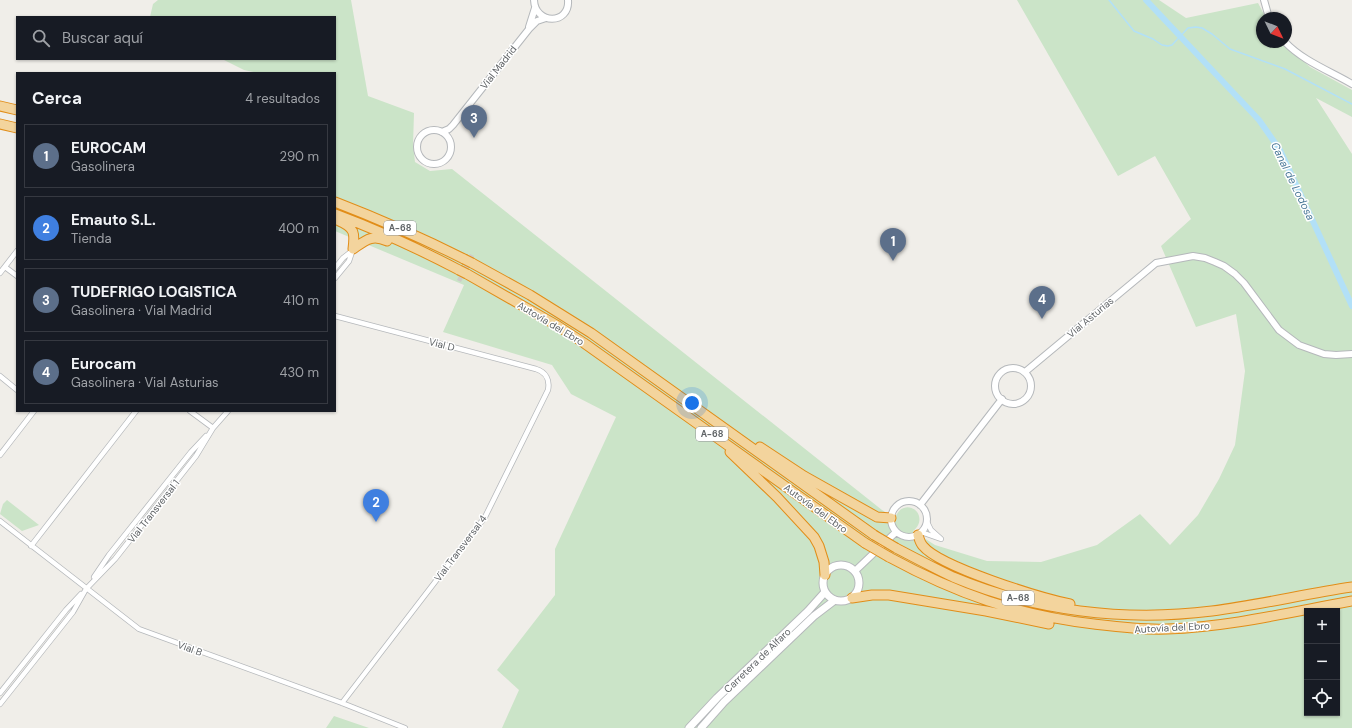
<!DOCTYPE html>
<html lang="es">
<meta charset="utf-8">
<style>
:root{--surface:#171b24;--page:#20242c;--text:#f1f3f6;--muted:#9ea1a6;--line:#363941;--accent:#d8464a}
body{margin:0;font-family:"DM Sans",sans-serif;background:var(--page);color:var(--text)}
.controls{position:absolute;right:12px;bottom:12px;display:grid;overflow:hidden;border-radius:0px;box-shadow:0 1px 3px #0004}
.controls button{width:36px;height:36px;display:grid;place-items:center;padding:0;border:0;border-bottom:1px solid var(--line);background:var(--surface);color:var(--text);font:20px sans-serif}
.compass{position:absolute;left:1256px;top:12px;width:36px;height:36px;border-radius:50%;background:var(--surface);box-shadow:0 1px 3px #0004;rotate:133deg}
.you{position:absolute;left:692px;top:403px;width:14px;height:14px;margin:-10px;border:3px solid #fff;border-radius:50%;background:#1a73e8;box-shadow:0 0 0 6px #1a73e833}
.badge{display:grid;place-items:center;width:26px;height:26px;border-radius:50%;background:var(--accent);color:#fff;font-size:13px;font-weight:700}
.pin{position:absolute;translate:-50% -33px;filter:drop-shadow(0 1px 2px #0008)}
.pin::after{content:'';position:absolute;top:21px;width:14px;height:12px;background:inherit;clip-path:polygon(0 0,100% 0,50% 100%)}
.list{margin:0;padding:0;list-style:none}
h2{display:flex;justify-content:space-between;align-items:center;height:52px;margin:0;padding:0 16px;font-size:17px}
h2 small{font-size:13px;font-weight:400;color:var(--muted)}
.list li{display:grid;grid-template-columns:26px 1fr auto;gap:12px;align-items:center;box-sizing:border-box;height:64px;margin:0 8px 8px;padding:0 8px;border:1px solid var(--line);border-radius:0px}
.list b{display:block;font-size:15px;white-space:nowrap}
.list p{margin:0;font-size:13px;white-space:nowrap;color:var(--muted)}
.list em{font-size:13px;font-style:normal;color:var(--muted)}
.icon{flex:none;width:22px;height:22px;fill:none;stroke:currentColor;stroke-width:2;stroke-linecap:round;stroke-linejoin:round}
.map{position:relative;flex:none;width:1352px;height:728px;overflow:hidden}
.search{position:absolute;background:var(--surface);box-shadow:0 1px 3px #0004;left:16px;top:16px;width:320px;height:44px;display:flex;align-items:center;gap:10px;box-sizing:border-box;padding:0 14px;border-radius:0px;color:var(--muted);font-size:15px}
.panel{position:absolute;background:var(--surface);box-shadow:0 1px 3px #0004;left:16px;top:72px;width:320px;height:340px;border-radius:0px}
.map>svg:first-child{display:block}
.green{fill:#cbe4c8;fill-rule:evenodd}
.lines{fill:none;stroke-linecap:round;stroke-linejoin:round}
.stream{stroke:#b2e0f7;stroke-width:1.5}
.canal{stroke:#b2e0f7;stroke-width:6}
.minor-tunnel{stroke:#ccccc8;stroke-width:4.5;stroke-dasharray:4.5 2;stroke-linecap:butt}
.minor-casing{stroke:#b5b8bb;stroke-width:6}
.tertiary-casing{stroke:#b5b8bb;stroke-width:8}
.secondary-casing{stroke:#b5b8bb;stroke-width:9}
.motorway-casing{stroke:#e18d18;stroke-width:11}
.minor{stroke:#fff;stroke-width:4.5}
.tertiary{stroke:#fff;stroke-width:6}
.secondary{stroke:#fff;stroke-width:7}
.motorway{stroke:#f3d49d;stroke-width:9}
.motorway-bridge-casing{stroke:#e18d18;stroke-width:11;stroke-linecap:butt}
.motorway-bridge{stroke:#f3d49d;stroke-width:9}
.labels{text-anchor:middle;stroke-width:3;stroke-linejoin:round;paint-order:stroke}
.shield{fill:#fff;stroke:#909295;stroke-width:1}
.shield-label{font-size:9px;font-weight:bold;fill:#606467}
.street-label{font-size:10px;fill:#606467;stroke:#fff}
.water-label{font-size:11px;font-style:italic;fill:#487797;stroke:#fff}
</style>
<div class="map">
<svg width="1352" height="728" viewBox="0 0 1352 728">
<rect width="100%" height="100%" fill="#f0eee9"/>
<path class="green" d="M158 0H351L368 96 414 113 413 145 415 162 430 171 452 169 882 510 895 518C904 494 932 515 913 531L935 545 987 561 1041 562 1097 545 1140 514 1170 545 1198 515 1219 479 1235 445 1245 371 1236 314 1196 327 1161 246 1191 219 1155 156 1118 176 1017 0H1159L1186 18 1258 3 1266 18H1262V42H1282L1310 67 1352 90V117L1316 98 1352 154V728H502L519 690 497 670 555 595V549L616 417 571 394 552 365 443 332 464 285 335 231V73H258L244 70 222 59H335V17H150L153 4ZM1307 611H1337V713H1307Z
M7 500 39 525 22 531 0 514 3 504Z
M334 716 369 728H326Z"/>
<g class="lines">
<path class="stream" d="M1109 0 1134 31 1153 39 1162 45 1168 46 1172 45 1188 28 1196 27 1202 28 1212 34 1230 49 1285 69 1352 104"/>
<path class="canal" d="M1146 0 1259 120 1280 150 1352 306"/>
<path class="minor-tunnel" d="M459 281 472 255"/>
<g class="minor-casing">
<path id="minor" d="M5 267 17 276
M335 268 343 258 352 251
M0 273 17 251
M335 278 349 261 353 249
M335 316 536 369C546 372 550 380 548 390L485 517 342 703
M0 376 17 390
M190 411 213 428
M0 455 34 411
M0 521 139 629 342 703 405 728
M921 532 941 539 931 530 927 522
M31 546 136 411
M94 577 109 555 191 452 206 436
M0 693 66 610 81 594
M0 704 73 612 86 589 115 559 196 456 213 428 228 411"/>
</g>
<g class="tertiary-casing">
<path id="tertiary" d="M534 0C535 25 570 25 568 0
M1264 0 1269 18
M529 27 535 8
M1285 42C1303 61 1330 71 1352 84
M417 147a17 17 0 1 1 34 0a17 17 0 1 1-34 0Z
M442 132 449 129 453 125 529 29 537 21 546 18
M995 386a18 18 0 1 1 36 0a18 18 0 1 1-36 0Z
M1025 372 1156 263 1193 256 1205 258 1215 262 1224 266 1235 274 1244 283 1279 330 1299 345 1324 354 1336 355 1352 354
M891 519a18 18 0 1 1 36 0a18 18 0 1 1-36 0Z
M920 505 1002 399
M855 571 896 532"/>
</g>
<g class="secondary-casing">
<path id="secondary" d="M823 583a18 18 0 1 1 36 0a18 18 0 1 1-36 0Z
M689 728 717 698 808 611 825 592
M701 728 724 702 814 616 835 600"/>
</g>
<g class="motorway-casing">
<path id="motorway" d="M0 106 17 110
M0 124 17 128
M335 202C379 219 422 238 464 259
M335 214C378 230 419 249 459 270
M339 221C355 228 355 233 353 249
M353 249C366 240 372 234 387 241
M472 263 530 295 591 333 874 535
M467 274 558 326 584 343 865 543
M760 447 804 476 877 517 891 518
M730 452 777 497 814 537 819 546 824 562 825 575
M918 535C919 538 920 543 923 546 940 567 1041 598 1070 604
M896 548C915 558 934 568 953 577 1034 611 1124 622 1212 611 1259 605 1305 594 1352 587
M889 557C957 594 1017 615 1094 624 1119 627 1142 630 1167 629 1229 627 1291 612 1352 601
M852 598 872 595H889L986 611 1049 624"/>
</g>
<use href="#minor" class="minor"/>
<use href="#tertiary" class="tertiary"/>
<use href="#secondary" class="secondary"/>
<use href="#motorway" class="motorway"/>
<g class="motorway-bridge-casing">
<path id="motorway-bridge" d="M464 259 472 263
M459 270 467 274
M874 535 896 548
M865 543 889 557"/>
</g>
<use href="#motorway-bridge" class="motorway-bridge"/>
</g>
<g class="labels">
<g class="shield">
<rect x="384" y="221" width="32" height="14" rx="3"/>
<rect x="696" y="427" width="32" height="14" rx="3"/>
<rect x="1002" y="591" width="32" height="14" rx="3"/>
</g>
<g class="shield-label">
<text x="400" y="231">A-68</text>
<text x="712" y="437">A-68</text>
<text x="1018" y="601">A-68</text>
</g>
<g class="street-label">
<text transform="translate(498 67) rotate(-52)" y="4">Vial Madrid</text>
<text transform="translate(1090 317) rotate(-40)" y="4">Vial Asturias</text>
<text transform="translate(551 323) rotate(31)" y="4">Autovía del Ebro</text>
<text transform="translate(442 344) rotate(14)" y="4">Vial D</text>
<text transform="translate(816 508) rotate(36)" y="4">Autovía del Ebro</text>
<text transform="translate(153 511) rotate(-52)" y="4">Vial Transversal 1</text>
<text transform="translate(460 548) rotate(-53)" y="4">Vial Transversal 4</text>
<text transform="translate(1172 627) rotate(-3)" y="4">Autovía del Ebro</text>
<text transform="translate(190 648) rotate(20)" y="4">Vial B</text>
<text transform="translate(757 660) rotate(-44)" y="4">Carretera de Alfaro</text>
</g>
<g class="water-label">
<text transform="translate(1293 181) rotate(64)" y="4">Canal de Lodosa</text>
</g>
</g>
</svg>
<div class="controls">
<button>+</button>
<button>−</button>
<button><svg class="icon" aria-label="locate" viewBox="0 0 24 24"><circle cx="12" cy="12" r="6"/><path d="M12 2v4M12 18v4M2 12h4M18 12h4"/></svg></button>
</div>
<svg class="compass" viewBox="-18 -18 36 36"><path d="M0-13l5 13h-10z" fill="#e53935"/><path d="M0 13l5-13h-10z" fill="#9ea1a6"/></svg>
<div class="you"></div>
<div class="pin badge" style="left:893px;top:261px;background:#5c6f8a">1</div>
<div class="pin badge" style="left:376px;top:522px;background:#3f7fe0">2</div>
<div class="pin badge" style="left:474px;top:138px;background:#5c6f8a">3</div>
<div class="pin badge" style="left:1042px;top:319px;background:#5c6f8a">4</div>
<div class="search"><svg class="icon" aria-label="search" viewBox="0 0 24 24"><circle cx="10" cy="10" r="6"/><path d="M15 15l6 6"/></svg>Buscar aquí</div>
<section class="panel">
<h2>Cerca<small>4 resultados</small></h2>
<ul class="list">
<li><span class="badge" style="background:#5c6f8a">1</span><div><b>EUROCAM</b><p>Gasolinera</p></div><em>290 m</em></li>
<li><span class="badge" style="background:#3f7fe0">2</span><div><b>Emauto S.L.</b><p>Tienda</p></div><em>400 m</em></li>
<li><span class="badge" style="background:#5c6f8a">3</span><div><b>TUDEFRIGO LOGISTICA</b><p>Gasolinera · Vial Madrid</p></div><em>410 m</em></li>
<li><span class="badge" style="background:#5c6f8a">4</span><div><b>Eurocam</b><p>Gasolinera · Vial Asturias</p></div><em>430 m</em></li>
</ul>
</section>
</div>
